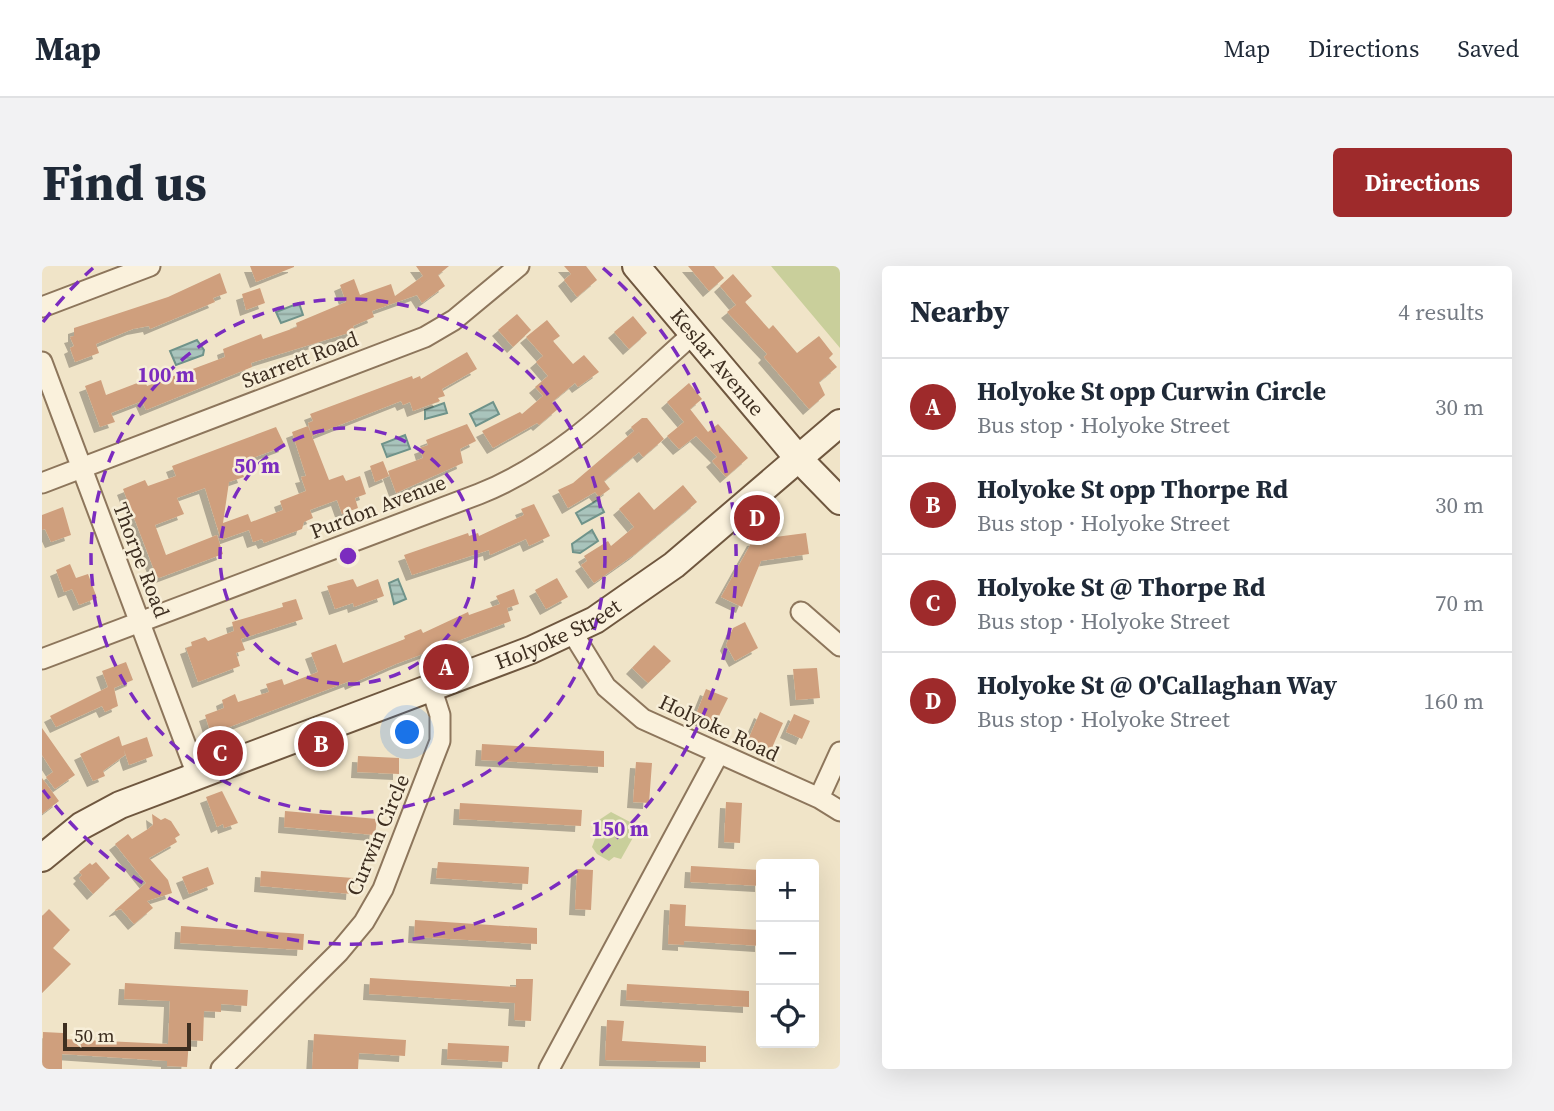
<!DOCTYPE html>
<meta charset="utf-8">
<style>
:root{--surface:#fff;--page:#f2f2f3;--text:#1f2937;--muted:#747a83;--line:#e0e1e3;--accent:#9e2a2b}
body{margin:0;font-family:"Source Serif 4",serif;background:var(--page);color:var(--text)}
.controls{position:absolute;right:21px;bottom:21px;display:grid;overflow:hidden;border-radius:7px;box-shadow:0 7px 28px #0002}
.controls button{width:63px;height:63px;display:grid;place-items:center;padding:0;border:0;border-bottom:2px solid var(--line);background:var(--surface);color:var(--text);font:35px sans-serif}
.scale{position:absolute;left:21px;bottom:18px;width:128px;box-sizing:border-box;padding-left:7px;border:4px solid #3d2e20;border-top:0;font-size:19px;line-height:24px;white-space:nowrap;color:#3d2e20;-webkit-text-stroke:5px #f7eed8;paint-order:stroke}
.you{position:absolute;left:366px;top:467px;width:24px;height:24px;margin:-18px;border:5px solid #fff;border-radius:50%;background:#1a73e8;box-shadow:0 0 0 10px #1a73e833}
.badge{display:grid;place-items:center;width:46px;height:46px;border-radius:50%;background:var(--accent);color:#fff;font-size:23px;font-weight:700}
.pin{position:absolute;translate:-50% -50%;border:4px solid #fff;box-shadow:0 2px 7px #0006}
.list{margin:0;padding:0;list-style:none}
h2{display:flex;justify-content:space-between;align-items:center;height:91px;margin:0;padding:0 28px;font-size:30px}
h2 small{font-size:23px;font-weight:400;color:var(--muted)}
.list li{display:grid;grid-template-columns:46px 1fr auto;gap:21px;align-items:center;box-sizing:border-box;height:98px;padding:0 28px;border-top:2px solid var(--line)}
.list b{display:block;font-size:26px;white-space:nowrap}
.list p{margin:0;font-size:23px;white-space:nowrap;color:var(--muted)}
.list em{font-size:23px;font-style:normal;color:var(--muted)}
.icon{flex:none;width:38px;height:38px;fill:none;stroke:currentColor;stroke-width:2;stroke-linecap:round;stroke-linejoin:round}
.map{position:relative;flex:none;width:798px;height:803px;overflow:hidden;border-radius:7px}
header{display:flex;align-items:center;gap:42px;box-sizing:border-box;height:98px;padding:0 35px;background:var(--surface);border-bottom:2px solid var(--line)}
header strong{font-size:33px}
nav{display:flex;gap:38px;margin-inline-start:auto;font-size:24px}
.intro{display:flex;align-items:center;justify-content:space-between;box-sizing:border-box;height:168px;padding:0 42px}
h1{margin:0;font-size:49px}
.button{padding:18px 32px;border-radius:7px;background:var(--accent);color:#fff;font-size:24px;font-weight:700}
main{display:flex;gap:42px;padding:0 42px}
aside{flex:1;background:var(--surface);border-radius:7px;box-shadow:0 7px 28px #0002}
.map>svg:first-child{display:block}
.park{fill:#c9cf9b}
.water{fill:url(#water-rules);stroke:#6f938a;stroke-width:2}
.building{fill:#cf9f7d;filter:url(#shadow)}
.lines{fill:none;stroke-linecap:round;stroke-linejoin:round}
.street-casing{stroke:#8d765c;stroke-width:23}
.secondary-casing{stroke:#6f573f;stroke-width:30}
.street{stroke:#faf1dc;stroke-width:19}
.secondary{stroke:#faf1dc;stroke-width:26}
.ring{fill:none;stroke:#7b2cbf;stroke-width:3.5;stroke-dasharray:12 9}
.labels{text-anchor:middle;stroke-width:5;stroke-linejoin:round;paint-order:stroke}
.street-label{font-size:21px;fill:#3d2e20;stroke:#f7eed8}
.centre{fill:#7b2cbf;stroke:#f7eed8;stroke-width:3.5}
.ring-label{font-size:21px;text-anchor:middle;font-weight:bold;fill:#7b2cbf;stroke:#f7eed8;stroke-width:5;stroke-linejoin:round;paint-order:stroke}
</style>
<header>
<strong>Map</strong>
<nav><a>Map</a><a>Directions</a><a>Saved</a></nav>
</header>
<div class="intro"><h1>Find us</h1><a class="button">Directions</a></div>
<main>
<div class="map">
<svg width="798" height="803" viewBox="0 0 798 803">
<defs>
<pattern id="water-rules" width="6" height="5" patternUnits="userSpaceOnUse" patternTransform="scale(1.75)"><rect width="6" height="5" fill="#a9c4bc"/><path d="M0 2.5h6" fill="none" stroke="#8ba098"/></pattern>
<filter id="shadow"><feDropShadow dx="-6" dy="6" stdDeviation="0" flood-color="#0004"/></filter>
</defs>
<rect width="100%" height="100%" fill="#f0e4c8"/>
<path class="park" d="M729 0H798V82Z
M569 546 588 556 586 562 593 568 579 593 572 591 567 595 555 588 550 581 557 562V554Z"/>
<path class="water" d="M257 37 261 49 239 57 234 46Z
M155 74 162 84 161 89 134 99 128 85Z
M451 136 457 148 434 160 428 148Z
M402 137 405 147 383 153V144Z
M363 169 368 183 345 191 340 178Z
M556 234 562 246 540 258 534 247Z
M550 264 556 275 538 287 531 286 530 278Z
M356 313 364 333 352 338 347 317Z"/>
<path class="building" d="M208 0H252V1L214 16Z
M374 0H407L396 9 403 20 380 37 375 29 330 45 332 51 311 60 313 65 209 97 210 101 104 144 100 135 69 147 73 156 58 161 43 120 59 114 64 129 103 114 105 120 183 91 181 83 219 68 221 73 255 61 254 57 304 36 298 19 312 13 318 29 349 18 353 30 381 10Z
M522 0H544L555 14 535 31 522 14 529 8Z
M646 0H672L682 12 667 25Z
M178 7 185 27 171 32 173 36 108 63 107 60 91 63 54 78 57 87 33 96 28 82 32 80 28 71 32 70V62L126 31Z
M691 8 710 30 703 36 727 63 731 59 755 87 777 70 791 88 787 92 795 101 777 116 783 129 767 143 722 91 725 88 685 46 694 39 678 20Z
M218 22 223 37 204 44 200 28Z
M475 48 489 64 471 81 456 64Z
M591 50 605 67 587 83 572 66Z
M505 54 518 70 511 75 531 98 542 89 557 106 536 121 533 117 510 136 516 143 497 159 495 157 451 182 440 165 478 146 480 148 501 130 493 121 506 110 494 96 501 90 484 71Z
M425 86 435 103 400 123 403 130 396 132 398 135 371 145 368 136 361 139 359 135 270 170 266 157 271 155 268 148 370 110 371 113 378 110 379 113Z
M647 117 660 133 648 143 666 166 676 158 706 192 684 211 670 195 675 191 654 170 637 183 625 170 642 156 625 136Z
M600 152H605L622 173 601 191 597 186 562 215 568 223 557 231 553 226 526 242 516 224 531 217 592 165 589 161Z
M425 158 434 175 418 183 421 197 354 227 346 205 381 192 378 182 386 179 384 174Z
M266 160 287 214 301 209 304 215 318 210 324 228 313 232 316 242 300 248 295 234 268 244 271 252 262 256 260 263 222 277 220 273 211 276 207 264 179 274 163 222 135 232 142 248 113 259 124 289 175 269 181 288 117 312 114 309 81 223 103 214 106 220 134 210 130 200 234 161 243 180 197 197 202 211 187 216 181 257 206 248 209 256 241 244 238 235 264 225 259 211 264 210 250 166Z
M341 195 347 210 333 216 328 200Z
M641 219 655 236 593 288 552 317 539 299 545 295 542 290 566 275 569 280 592 261 577 243 597 226 612 244Z
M492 238 508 270 487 280 484 273 448 289 447 284 370 309 362 289 426 267 427 270 436 267 437 270 482 249 479 243Z
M21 241 29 269 9 276 3 263 0 264V249Z
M764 267 767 288 719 295 700 341 679 331 711 274Z
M28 298 34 312 46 308 55 332 37 339 30 323 22 326 14 304Z
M515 312 526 331 504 343 493 324Z
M311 313 315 321 336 313 342 330 312 341 311 337 293 343 285 320Z
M472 323 477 338 465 342 469 355 354 398 309 418 308 415 169 468 163 449 182 442 180 434 193 428 196 436 227 426 224 418 240 413 242 419 276 406 269 387 294 378 301 397 363 373 362 370 379 363 381 367 426 346 427 349 458 338 454 330Z
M254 333 261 353 199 373 203 384 194 387 198 400 156 416 144 382 150 380 149 376 163 371 166 375 192 365 190 356 241 341 240 337Z
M703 356 716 382 693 395 684 379 691 362Z
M612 379 629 395 606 417 590 402Z
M84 396 91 414 72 422 76 440 63 446 60 440 14 461 8 450 66 421 60 405Z
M775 402 778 432 754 434 751 403Z
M664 423 686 432 672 460 653 451Z
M718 446 741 457 729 484 706 474Z
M752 448 768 455 760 473 744 466Z
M0 462 33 509 13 523 4 511 11 506 0 489Z
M77 470 80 480 105 471 111 490 87 499 82 484 83 489 61 505 63 510 51 515 38 488Z
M440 478 562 485V501L439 494Z
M316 490 357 492V508L315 506Z
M594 496 610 497 607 537 591 536Z
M0 512 17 535 0 548Z
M180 525 196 557 182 562 181 558 175 561 164 531Z
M684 536 700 537 698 577 682 576Z
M418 537 540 544 539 560 417 553Z
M243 545 335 553 333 569 242 561Z
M110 548 119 554 123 552 129 555 138 569 133 572 135 576 107 592 126 614 130 627 105 635 111 642 92 658 79 643 72 645 104 617 73 578 86 568 90 573 106 563 111 559Z
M54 596 68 612 51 628 37 612 40 609 37 606 48 597 50 599Z
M396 596 487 601 486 618 394 612Z
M649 600 719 604V620L648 616Z
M166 601 172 618 147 628 140 611Z
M535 603 551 604 549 644 533 643Z
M219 605 311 612 310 628 218 620Z
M628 638 644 639 643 660 719 664V680L642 675V679L626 678Z
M7 643 28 664 11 682 29 698 0 727V650Z
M373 654 495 662V678L372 671Z
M139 660 262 668 261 684 138 677Z
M328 712 474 721V713H491L489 755 472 754 473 737 327 728Z
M83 717 206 724 205 740 179 738V746L162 745 161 775 147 774 145 801 125 800V795L20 788V803H0L1 766 21 767V773L126 778 128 735 82 733Z
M585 718 707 725V741L584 734Z
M565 754 582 755 580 775 664 780V796L563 794Z
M272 768 364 774 363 790 317 787 316 803H270Z
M406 777 467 780 466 796 405 793Z"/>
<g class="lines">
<g class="street-casing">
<path id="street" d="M0 41 108 0
M0 96 155 509
M0 217 383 71 412 54 477 0
M759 346 798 380
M530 366 564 421 601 453 777 532 798 545
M0 393 437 228C521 195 585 126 651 68
M777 532 798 486
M179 803 297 686 322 656 341 623 398 475V449L389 421
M507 803 676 489"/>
</g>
<g class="secondary-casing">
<g id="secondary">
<path id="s1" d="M594 0 756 192 798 235"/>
<path id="s2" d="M0 592 39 560 78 539 489 384 553 354 632 299 798 157"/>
</g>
</g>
<use href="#street" class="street"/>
<use href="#secondary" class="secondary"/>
</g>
<g class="ring">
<circle cx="306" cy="290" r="128"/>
<circle cx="306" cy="290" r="257"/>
<path d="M1 56A385 385 0 0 1 51 2M561 2A385 385 0 1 1 1 524"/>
</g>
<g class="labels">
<g class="street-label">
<text transform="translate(258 94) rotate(-21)" y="7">Starrett Road</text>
<text dy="7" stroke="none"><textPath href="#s1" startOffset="126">Keslar Avenue</textPath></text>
<text transform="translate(336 241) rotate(-21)" y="7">Purdon Avenue</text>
<text transform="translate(99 294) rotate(69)" y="7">Thorpe Road</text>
<text dy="7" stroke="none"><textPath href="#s2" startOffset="565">Holyoke Street</textPath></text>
<text transform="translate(677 462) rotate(25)" y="7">Holyoke Road</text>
<text transform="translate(336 569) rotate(-67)" y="7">Curwin Circle</text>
</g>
</g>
<circle cx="306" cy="290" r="10" class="centre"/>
<g class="ring-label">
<text x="124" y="116">100 m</text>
<text x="215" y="207">50 m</text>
<text x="578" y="570">150 m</text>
</g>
</svg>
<div class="controls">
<button>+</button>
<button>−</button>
<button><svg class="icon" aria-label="locate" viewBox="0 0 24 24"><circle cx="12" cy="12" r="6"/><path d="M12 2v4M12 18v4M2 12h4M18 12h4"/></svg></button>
</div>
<div class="scale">50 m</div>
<div class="you"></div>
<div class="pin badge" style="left:404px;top:401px">A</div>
<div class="pin badge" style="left:279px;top:478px">B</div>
<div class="pin badge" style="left:178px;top:487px">C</div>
<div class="pin badge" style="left:715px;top:252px">D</div>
</div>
<aside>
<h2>Nearby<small>4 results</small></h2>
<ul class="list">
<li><span class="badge">A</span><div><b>Holyoke St opp Curwin Circle</b><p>Bus stop · Holyoke Street</p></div><em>30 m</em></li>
<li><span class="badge">B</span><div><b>Holyoke St opp Thorpe Rd</b><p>Bus stop · Holyoke Street</p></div><em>30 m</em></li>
<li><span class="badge">C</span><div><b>Holyoke St @ Thorpe Rd</b><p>Bus stop · Holyoke Street</p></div><em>70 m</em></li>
<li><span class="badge">D</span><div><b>Holyoke St @ O'Callaghan Way</b><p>Bus stop · Holyoke Street</p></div><em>160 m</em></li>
</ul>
</aside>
</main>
